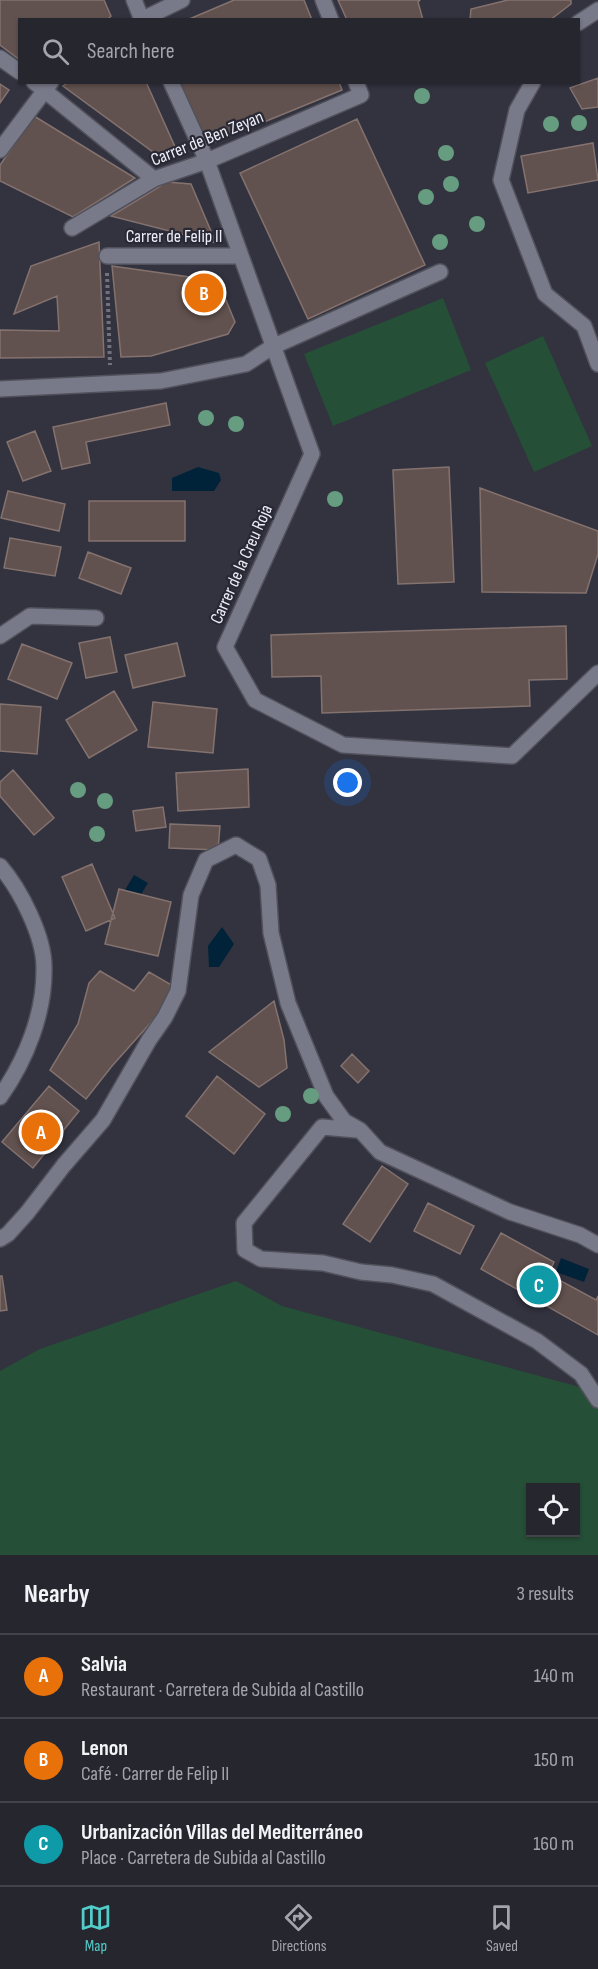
<!DOCTYPE html>
<meta charset="utf-8">
<style>
:root{--surface:#26262f;--page:#2e2e37;--text:#f1f3f6;--muted:#a4a5aa;--line:#42434b;--accent:#53cdca}
body{margin:0;font-family:"Sofia Sans Condensed",sans-serif;background:var(--page);color:var(--text)}
.controls{position:absolute;right:18px;bottom:18px;display:grid;overflow:hidden;border-radius:0px;box-shadow:0 2px 4px #0004}
.controls button{width:54px;height:54px;display:grid;place-items:center;padding:0;border:0;border-bottom:2px solid var(--line);background:var(--surface);color:var(--text);font:30px sans-serif}
.you{position:absolute;left:348px;top:783px;width:21px;height:21px;margin:-15px;border:4px solid #fff;border-radius:50%;background:#1a73e8;box-shadow:0 0 0 9px #1a73e833}
.badge{display:grid;place-items:center;width:39px;height:39px;border-radius:50%;background:var(--accent);color:#fff;font-size:20px;font-weight:700}
.pin{position:absolute;translate:-50% -50%;border:3px solid #fff;box-shadow:0 2px 6px #0006}
.list{margin:0;padding:0;list-style:none}
h2{display:flex;justify-content:space-between;align-items:center;height:78px;margin:0;padding:0 24px;font-size:26px}
h2 small{font-size:20px;font-weight:400;color:var(--muted)}
.list li{display:grid;grid-template-columns:39px 1fr auto;gap:18px;align-items:center;box-sizing:border-box;height:84px;padding:0 24px;border-top:2px solid var(--line)}
.list b{display:block;font-size:22px;white-space:nowrap}
.list p{margin:0;font-size:20px;white-space:nowrap;color:var(--muted)}
.list em{font-size:20px;font-style:normal;color:var(--muted)}
.icon{flex:none;width:33px;height:33px;fill:none;stroke:currentColor;stroke-width:2;stroke-linecap:round;stroke-linejoin:round}
.map{position:relative;flex:none;width:598px;height:1555px;overflow:hidden}
.search{position:absolute;background:var(--surface);box-shadow:0 2px 4px #0004;left:18px;right:18px;top:18px;height:66px;display:flex;align-items:center;gap:15px;box-sizing:border-box;padding:0 21px;border-radius:0px;color:var(--muted);font-size:22px}
.sheet{height:330px;background:var(--surface)}
nav{display:flex;justify-content:space-around;align-items:center;box-sizing:border-box;height:84px;border-top:2px solid var(--line);background:var(--surface);font-size:16px;color:var(--muted)}
nav a{display:grid;justify-items:center;gap:3px}
nav .on{color:var(--accent)}
.map>svg:first-child{display:block}
.green{fill:#264f37;fill-rule:evenodd}
.water{fill:#012339}
.building{fill:#62524f;stroke:#84726f;stroke-width:1.5}
.lines{fill:none;stroke-linecap:round;stroke-linejoin:round}
.street-casing{stroke:#51515c;stroke-width:18}
.path{stroke:#71727d;stroke-width:4;stroke-dasharray:3 3;stroke-linecap:butt}
.street{stroke:#797a89;stroke-width:15}
.tree{fill:#669c80}
.labels{text-anchor:middle;stroke-width:4.5;stroke-linejoin:round;paint-order:stroke}
.street-label{font-size:18px;fill:#ecedf5;stroke:#282935}
</style>
<div class="map">
<svg width="598" height="1555" viewBox="0 0 598 1555">
<rect width="100%" height="100%" fill="#32333f"/>
<path class="green" d="M443 298 471 370 333 426 304 354Z
M543 336 592 446 534 472 485 363Z
M236 1281 282 1306 598 1392V1555H0V1371L40 1349ZM530 1488H576V1532H530Z"/>
<path class="water" d="M198 467 219 473 221 480 214 491H172V478Z
M134 875 148 883 136 903 122 895Z
M222 927 234 944 219 967H209L208 946Z
M561 1258 589 1269 584 1282 556 1272Z"/>
<path class="building" d="M0 0H104L111 16 107 20H20V60L0 45Z
M234 0H304L312 20H187Z
M338 0H420L418 2 423 20H347Z
M508 0H571V4L550 20H470L471 9Z
M598 78V107L582 109 570 88Z
M69 82H146L176 149 160 157 63 86Z
M175 82H339L342 90 203 147Z
M0 84 9 90 0 103Z
M34 116 135 178 73 217 0 181V165Z
M357 119 425 265 308 319 240 173Z
M593 143 598 180 528 193 521 156Z
M167 182 191 184 216 243 111 216Z
M99 242 104 357 0 358V330L59 331 57 296 14 314 31 266Z
M112 266 218 281 235 322 228 334 151 356 121 357Z
M166 403 170 425 86 442 90 463 62 469 53 427Z
M35 431 51 471 23 481 7 442Z
M449 467 454 582 398 584 393 470Z
M480 488 598 531V554L586 593 482 592Z
M8 491 65 504 59 531 1 518Z
M89 501H185V541H89Z
M10 538 61 547 55 576 4 568Z
M88 552 131 568 121 594 79 578Z
M566 626 567 679 529 680 530 706 322 713 321 676 272 677 271 635Z
M110 637 117 672 86 678 79 643Z
M177 643 185 676 133 688 125 655Z
M22 644 72 663 57 699 8 679Z
M114 691 137 730 89 758 66 720Z
M153 702 217 709 213 753 148 747Z
M0 704 41 707 37 754 0 751Z
M248 769 249 807 178 811 176 773Z
M13 770 54 818 34 835 0 796V782Z
M163 807 166 827 136 831 133 811Z
M170 824 220 826 218 850 169 848Z
M92 864 115 918 86 931 62 877Z
M119 889 171 902 158 956 105 944Z
M100 971 134 991 149 972 175 987 163 1009 112 1066 86 1099 50 1070 78 1024 89 983Z
M274 1001 284 1040 287 1068 259 1087 209 1052Z
M352 1054 369 1071 358 1083 341 1066Z
M217 1076 265 1114 234 1154 186 1116Z
M49 1086 79 1111 33 1168 2 1142Z
M382 1166 408 1184 370 1242 343 1224Z
M428 1203 474 1226 460 1254 414 1231Z
M501 1233 554 1262 548 1274 596 1300 598 1296V1335L481 1269Z
M0 1276H2L7 1310 0 1311Z"/>
<g class="lines">
<g class="street-casing">
<path id="street" d="M134 0 142 20
M323 0 331 20
M141 20 182 0
M578 23 598 10
M0 58 20 72
M34 82 154 179
M171 82 207 161 312 454 225 647 255 700 343 745 512 756 598 673
M533 82 517 110 501 180 545 294 584 326 598 364
M0 150 51 82
M72 228 154 179 207 161 361 95 356 82
M107 256H241
M0 389 161 381 246 364 272 347 440 272
M0 636 30 616 96 618
M0 866C20 889 44 936 44 967 45 1013 26 1060 0 1097
M357 1130 322 1127 244 1223 245 1250 261 1259 323 1263 361 1272 392 1275 433 1284 537 1341 581 1374 598 1400
M0 1239 8 1234 27 1213 64 1165 103 1120 149 1040 165 1017 178 991 191 895 206 860 236 845 259 859 268 885 271 933 288 1003 326 1096 344 1121 360 1130 380 1152 510 1212 580 1235 598 1245"/>
</g>
<path class="path" d="M107 273 110 365"/>
<use href="#street" class="street"/>
</g>
<g class="tree">
<circle cx="422" cy="96" r="8"/>
<circle cx="579" cy="123" r="8"/>
<circle cx="551" cy="124" r="8"/>
<circle cx="446" cy="153" r="8"/>
<circle cx="451" cy="184" r="8"/>
<circle cx="426" cy="197" r="8"/>
<circle cx="477" cy="224" r="8"/>
<circle cx="440" cy="242" r="8"/>
<circle cx="206" cy="418" r="8"/>
<circle cx="236" cy="424" r="8"/>
<circle cx="335" cy="499" r="8"/>
<circle cx="78" cy="790" r="8"/>
<circle cx="105" cy="801" r="8"/>
<circle cx="97" cy="834" r="8"/>
<circle cx="311" cy="1096" r="8"/>
<circle cx="283" cy="1114" r="8"/>
</g>
<g class="labels">
<g class="street-label">
<text transform="translate(207 138) rotate(-22)" y="6">Carrer de Ben Zeyan</text>
<text x="174" y="242">Carrer de Felip II</text>
<text transform="translate(241 564) rotate(-66)" y="6">Carrer de la Creu Roja</text>
</g>
</g>
</svg>
<div class="controls">
<button><svg class="icon" aria-label="locate" viewBox="0 0 24 24"><circle cx="12" cy="12" r="6"/><path d="M12 2v4M12 18v4M2 12h4M18 12h4"/></svg></button>
</div>
<div class="you"></div>
<div class="pin badge" style="left:41px;top:1132px;background:#e8710a">A</div>
<div class="pin badge" style="left:204px;top:293px;background:#e8710a">B</div>
<div class="pin badge" style="left:539px;top:1285px;background:#0f9aa8">C</div>
<div class="search"><svg class="icon" aria-label="search" viewBox="0 0 24 24"><circle cx="10" cy="10" r="6"/><path d="M15 15l6 6"/></svg>Search here</div>
</div>
<section class="sheet">
<h2>Nearby<small>3 results</small></h2>
<ul class="list">
<li><span class="badge" style="background:#e8710a">A</span><div><b>Salvia</b><p>Restaurant · Carretera de Subida al Castillo</p></div><em>140 m</em></li>
<li><span class="badge" style="background:#e8710a">B</span><div><b>Lenon</b><p>Café · Carrer de Felip II</p></div><em>150 m</em></li>
<li><span class="badge" style="background:#0f9aa8">C</span><div><b>Urbanización Villas del Mediterráneo</b><p>Place · Carretera de Subida al Castillo</p></div><em>160 m</em></li>
</ul>
</section>
<nav>
<a class="on"><svg class="icon" aria-label="map" viewBox="0 0 24 24"><path d="M3 6l6-2 6 2 6-2v14l-6 2-6-2-6 2zM9 4v14M15 6v14"/></svg>Map</a>
<a><svg class="icon" aria-label="directions" viewBox="0 0 24 24"><path d="M12 3l9 9-9 9-9-9zM9 14v-3h6M13 9l2 2-2 2"/></svg>Directions</a>
<a><svg class="icon" aria-label="saved" viewBox="0 0 24 24"><path d="M7 4h10v16l-5-4-5 4z"/></svg>Saved</a>
</nav>
